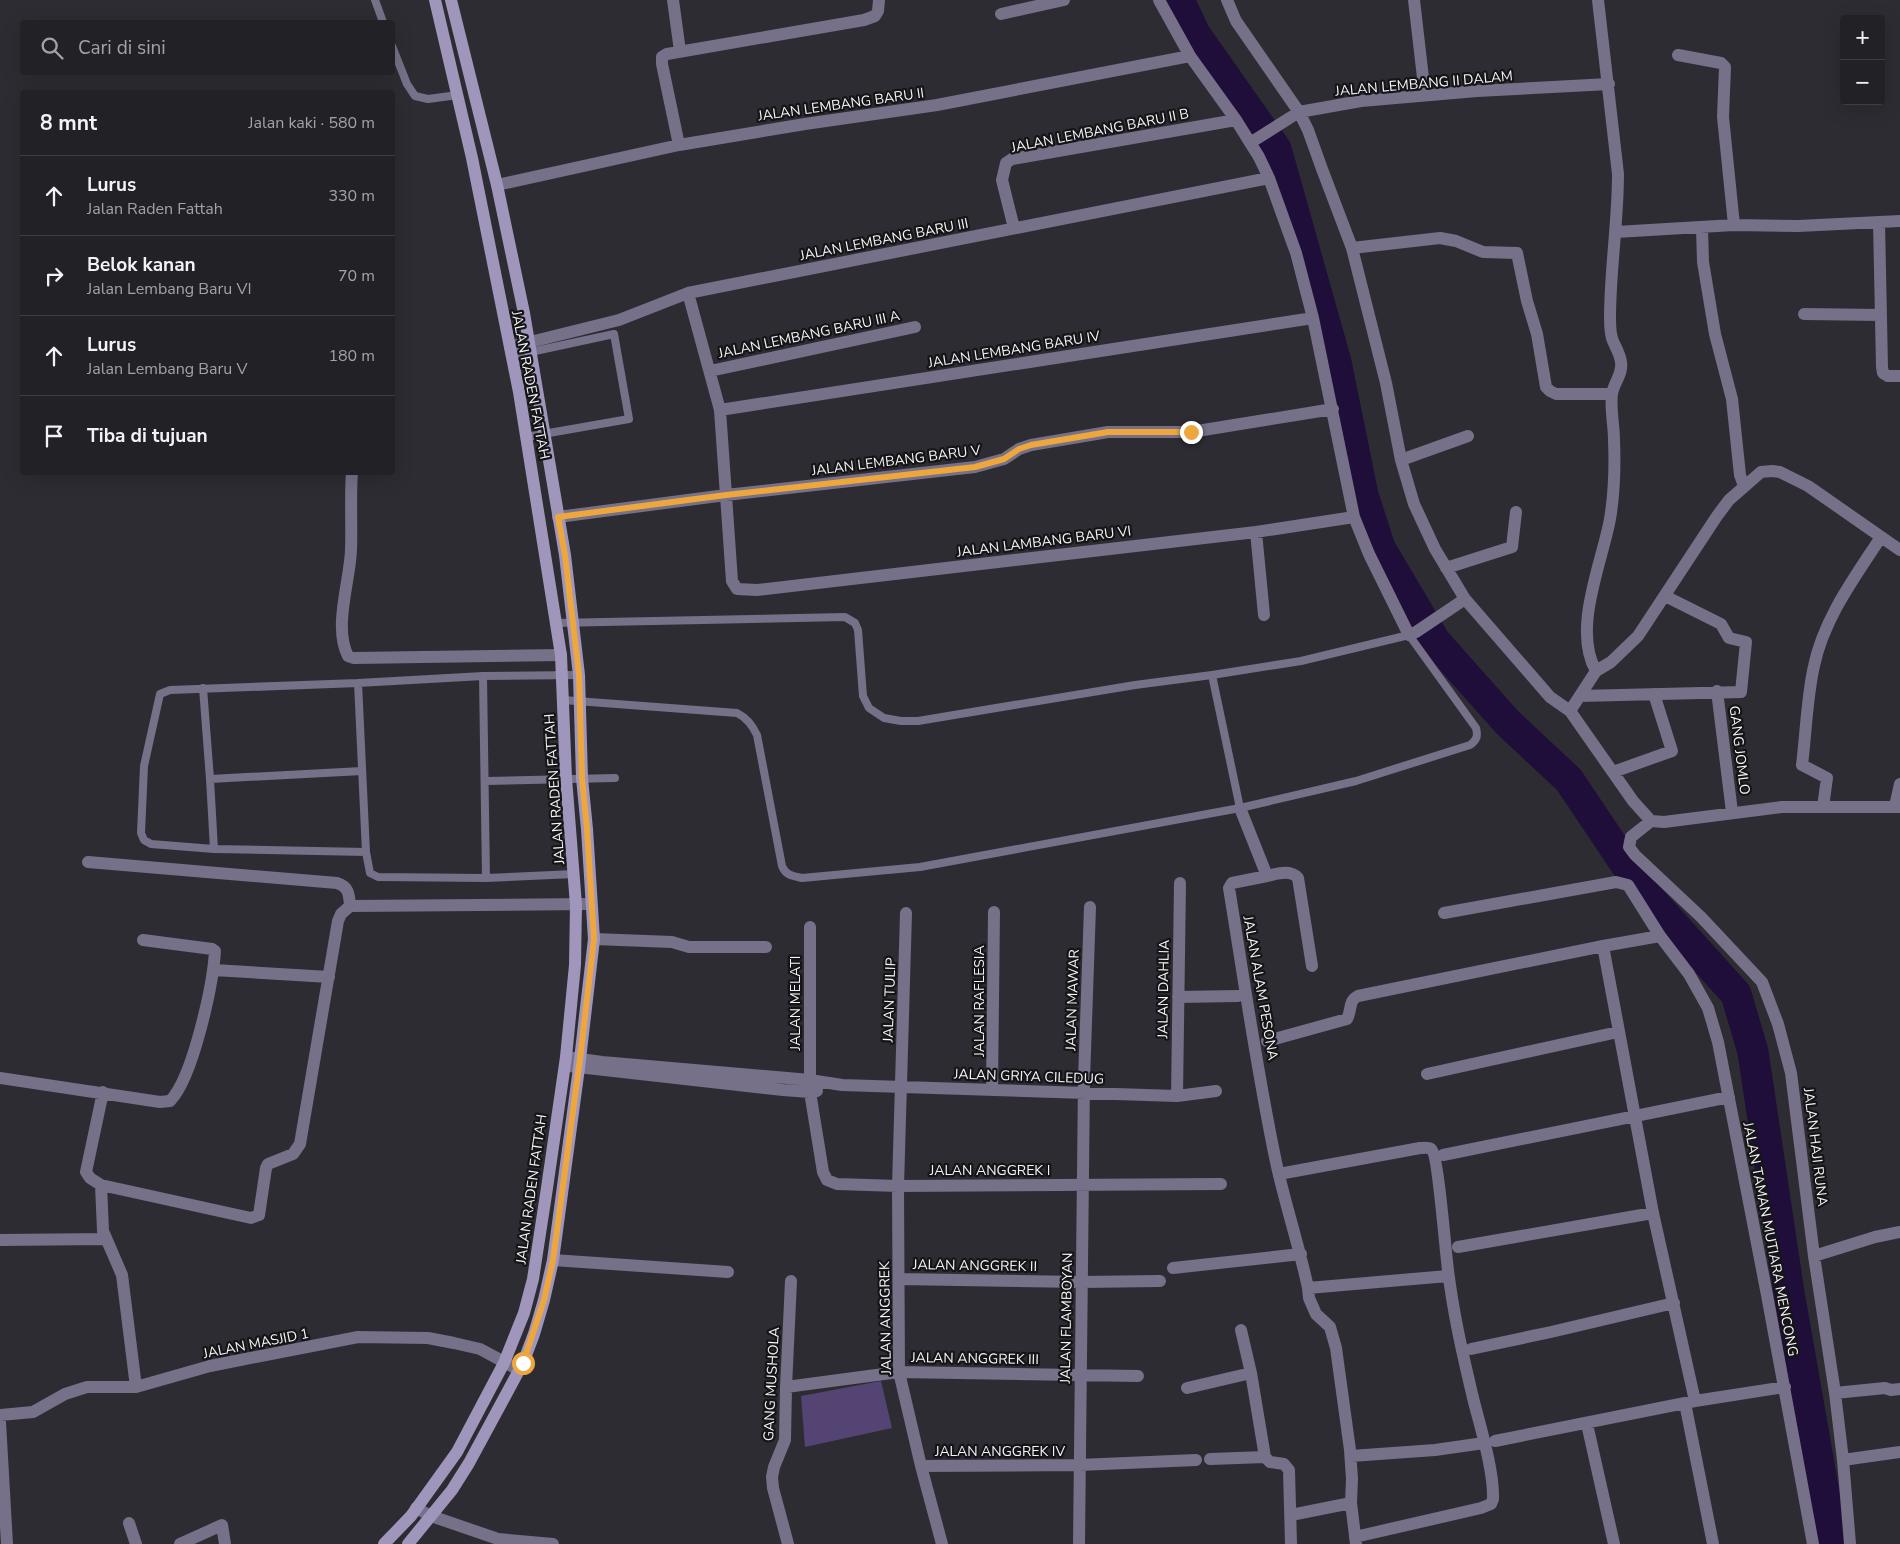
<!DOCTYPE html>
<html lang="id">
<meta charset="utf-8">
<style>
:root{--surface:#222126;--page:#2e2e32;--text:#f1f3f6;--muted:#a2a3a7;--line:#3f3e43}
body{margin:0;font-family:"Nunito Sans",sans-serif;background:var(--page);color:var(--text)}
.controls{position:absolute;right:15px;top:15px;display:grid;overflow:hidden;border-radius:5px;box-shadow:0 5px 20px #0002}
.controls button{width:45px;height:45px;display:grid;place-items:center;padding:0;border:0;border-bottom:1px solid var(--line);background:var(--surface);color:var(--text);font:25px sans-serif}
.stop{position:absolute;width:15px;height:15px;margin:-11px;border:4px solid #eea73d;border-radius:50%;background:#fff}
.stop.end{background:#eea73d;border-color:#fff;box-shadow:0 1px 5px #0008}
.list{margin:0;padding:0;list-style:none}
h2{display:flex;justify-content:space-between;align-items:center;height:65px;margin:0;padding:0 20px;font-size:21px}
h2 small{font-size:16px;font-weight:400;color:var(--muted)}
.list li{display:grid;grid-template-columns:32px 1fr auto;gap:15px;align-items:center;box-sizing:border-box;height:80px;padding:0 20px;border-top:1px solid var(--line)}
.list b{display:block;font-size:19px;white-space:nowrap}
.list p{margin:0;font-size:16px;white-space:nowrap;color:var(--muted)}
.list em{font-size:16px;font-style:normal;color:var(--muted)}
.icon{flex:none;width:28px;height:28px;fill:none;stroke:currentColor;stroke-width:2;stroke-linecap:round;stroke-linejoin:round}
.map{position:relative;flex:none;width:1900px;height:1544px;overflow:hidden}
.search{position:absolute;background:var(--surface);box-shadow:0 5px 20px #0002;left:20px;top:20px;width:375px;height:55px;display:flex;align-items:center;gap:12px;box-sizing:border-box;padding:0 18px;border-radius:5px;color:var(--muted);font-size:19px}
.panel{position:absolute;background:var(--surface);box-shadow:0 5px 20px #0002;left:20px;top:90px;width:375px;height:385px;border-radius:5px}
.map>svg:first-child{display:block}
.green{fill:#534474}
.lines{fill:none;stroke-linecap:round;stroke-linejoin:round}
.river{stroke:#1f0d3a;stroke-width:31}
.service{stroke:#767088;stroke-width:8}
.minor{stroke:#767088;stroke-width:12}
.secondary{stroke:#a096bc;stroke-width:12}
.route{stroke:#eea73d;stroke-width:6}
.labels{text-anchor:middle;stroke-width:4.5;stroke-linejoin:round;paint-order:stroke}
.street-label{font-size:14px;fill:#f5f4f8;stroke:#151517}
</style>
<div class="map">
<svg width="1900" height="1544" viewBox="0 0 1900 1544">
<rect width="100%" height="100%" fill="#2d2c32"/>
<path class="green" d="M881 1381 892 1428 805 1447 801 1396Z"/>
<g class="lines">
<path class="river" d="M1179 0 1195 34 1276 149 1336 362 1363 495 1380 548 1435 641 1508 723 1569 780 1644 892 1736 994 1753 1052 1789 1293 1833 1544"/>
<path class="service" d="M375 0 383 22
M392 46 407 84 415 96 428 99 458 95
M512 356 614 334 629 419 526 437
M555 623 845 617 855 623 858 630 863 696 869 708 884 718 901 721H918L1135 685 1212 675 1301 661 1409 635 1476 728C1478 736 1477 740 1470 745L1356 781 1240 808 920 867 802 878C793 876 786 876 782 866L757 735C752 725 747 718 737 713L563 700
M1212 675 1240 808
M483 676 486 878
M358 683 366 852 370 873 378 877 486 878 574 874
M203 688 210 779 214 849
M210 779 362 771
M486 781 615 778
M366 852 214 849 151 844 144 840 141 833 144 766 160 694 170 690 358 683 483 676 579 675"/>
<path class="minor" d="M673 0 680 51
M1159 0 1190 56 1236 120 1259 157 1269 178 1296 253 1313 318 1354 517 1369 554 1409 635 1416 632 1465 599
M1227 0 1236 21 1299 112 1308 130 1322 169 1352 248 1386 383 1401 460 1414 504 1435 549 1465 599 1550 697 1570 711 1633 801 1651 821 1664 822 1782 807H1900
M1414 0 1425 95
M1001 14 1064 0
M1678 55 1721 63 1725 67 1723 117 1734 225
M1250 143 1299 112 1361 101 1477 91 1609 84
M679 145 662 64V57L667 54 864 20 875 16 878 11 879 0
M497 185 679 145 805 124 937 105 1190 56
M1879 222 1882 367 1883 373 1888 376H1900
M1014 228 1002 180 1006 163 1012 159 1236 120
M1702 228 1703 262 1715 334 1732 399 1740 475 1744 486
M1616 232 1734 225 1798 226 1900 221
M1352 248 1440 238 1456 241 1483 252 1517 253 1527 301 1537 334 1546 387 1550 391 1556 394H1612
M688 293 720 410 732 581 737 589 757 590 1256 532 1354 517
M1804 314 1881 315
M510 347 619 320 688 293 1269 178
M710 371 915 327
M720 410 1313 318
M1401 460 1468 436
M352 472C350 498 352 524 351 550 350 581 333 627 348 656L354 658 561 655
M558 517 726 495 975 467 1004 459 1019 449 1031 445 1108 432H1191L1333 409
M1256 532 1264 615
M1446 568 1512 547 1516 512
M1596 671C1572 629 1602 563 1610 519 1614 495 1615 464 1614 440 1614 425 1610 408 1612 394 1614 382 1623 374 1621 362 1620 354 1616 348 1613 341 1610 334 1610 326 1610 318 1610 270 1618 222 1618 174L1598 0
M1717 691 1732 812
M1580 696 1741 692 1746 642 1729 638 1721 624 1665 596
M1570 711 1596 671 1611 662 1638 636 1717 516 1729 500 1761 472 1772 471 1780 472 1808 486 1900 550
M1613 772 1672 751 1654 694
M1895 806 1900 784
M1823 807 1827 778 1802 765C1806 733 1807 696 1814 666 1824 618 1855 577 1881 537
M1240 808 1267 876 1232 883 1229 888C1244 980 1257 1072 1276 1162 1285 1204 1299 1245 1308 1288
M1651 821 1631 837 1629 847 1635 855 1701 917 1762 982 1778 1024 1791 1073 1814 1256 1835 1393 1843 1460 1850 1544
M88 862 337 883C349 887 349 894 350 906
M1267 876C1277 874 1290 869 1298 878L1312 966
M906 913 898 1186 899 1372 921 1466 942 1544
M1444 913 1616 882 1628 885 1660 936 1689 974 1708 1008 1718 1042 1767 1295 1813 1544
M810 927V1092L823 1172 827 1180 837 1184 898 1186 1221 1184
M594 939 672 942 689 947H766
M1603 946 1653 1213 1695 1401
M214 970 329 977
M1178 997 1238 996
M1267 1041 1347 1019C1352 1010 1348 1001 1358 996L1603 946 1660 936
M566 1057 602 1062 810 1080 842 1085 1177 1096 1216 1091
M569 1066 783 1090 810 1092 817 1091
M1427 1074 1618 1032
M0 1078 160 1102 170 1101C193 1078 213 984 215 951L212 949 143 940
M992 1090 994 912
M103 1092 86 1172 90 1178 101 1185 251 1218 259 1215 266 1168 268 1164 293 1154 300 1144 338 921 341 914 350 906 591 904
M1177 1096 1180 883
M1443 1155 1729 1097
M1279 1174 1420 1148C1423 1148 1428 1147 1431 1149 1438 1154 1445 1246 1447 1261 1452 1309 1463 1356 1474 1402 1481 1429 1494 1472 1493 1499L1491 1504 1481 1508 1355 1537
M101 1185 103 1231 122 1275 136 1387
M0 1240 106 1239
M1458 1247 1653 1213
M1814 1256 1875 1237 1900 1232
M553 1260 728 1272
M1173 1268 1301 1254
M899 1279 1081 1282 1160 1281
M1241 1330 1251 1373 1265 1457 1270 1462 1284 1464 1289 1470 1291 1544
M1471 1349 1551 1332 1674 1303
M786 1387 899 1372 1138 1376
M1187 1388 1251 1373
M1835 1393 1885 1388 1891 1390 1900 1389
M1685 1403 1713 1544
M0 1415 33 1412 65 1394 87 1387H136L210 1366 358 1337 428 1338 454 1343 480 1349 519 1370
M0 1422 7 1544
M1587 1424 1614 1544
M1495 1441 1695 1401 1785 1387
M1351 1456 1435 1450 1484 1443
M1210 1459 1265 1457
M1843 1460 1900 1452
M921 1466 1079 1465 1196 1460
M416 1508 431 1516 498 1539 553 1544
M1291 1515 1351 1503
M129 1523 136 1544
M180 1544 222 1525 225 1544
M788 1544 773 1488 772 1477 774 1467 785 1440 786 1387 791 1281
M1079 1544 1084 1080 1090 907
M1356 1544 1351 1503 1352 1479 1350 1450 1336 1348 1330 1327 1316 1314 1309 1298 1308 1288 1448 1276"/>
<path class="secondary" d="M384 1544 411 1516 457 1452 504 1363 524 1313 533 1279 547 1188 566 1057 575 965 576 905 566 778 561 655 519 392 472 158 435 0
M408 1544 452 1490 469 1463 523 1363 534 1334 544 1300 553 1260 579 1068 594 939 587 829 582 778 579 675 565 555 524 313 497 185 451 0"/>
</g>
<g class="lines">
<path class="route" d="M523 1363 544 1300 553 1260 580 1059 594 939 587 829 582 778 579 675 565 555 558 517 726 495 975 467 1004 459 1019 449 1031 445 1108 432H1191"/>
</g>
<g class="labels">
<g class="street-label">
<text transform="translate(1424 83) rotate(-5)" y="5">JALAN LEMBANG II DALAM</text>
<text transform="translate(841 104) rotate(-8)" y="5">JALAN LEMBANG BARU II</text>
<text transform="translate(1100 130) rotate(-11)" y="5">JALAN LEMBANG BARU II B</text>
<text transform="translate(884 239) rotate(-11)" y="5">JALAN LEMBANG BARU III</text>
<text transform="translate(809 334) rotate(-12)" y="5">JALAN LEMBANG BARU III A</text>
<text transform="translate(1014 349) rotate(-9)" y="5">JALAN LEMBANG BARU IV</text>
<text transform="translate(531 385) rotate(79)" y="5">JALAN RADEN FATTAH</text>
<text transform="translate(896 460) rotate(-7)" y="5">JALAN LEMBANG BARU V</text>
<text transform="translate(1044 541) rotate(-7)" y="5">JALAN LAMBANG BARU VI</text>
<text transform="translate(1740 750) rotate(83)" y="5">GANG JOMLO</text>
<text transform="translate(554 789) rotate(-94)" y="5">JALAN RADEN FATTAH</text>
<text transform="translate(1261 988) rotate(80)" y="5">JALAN ALAM PESONA</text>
<text transform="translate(1163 989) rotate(-89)" y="5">JALAN DAHLIA</text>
<text transform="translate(889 1000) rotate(-88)" y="5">JALAN TULIP</text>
<text transform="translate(1072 1000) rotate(-88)" y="5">JALAN MAWAR</text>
<text transform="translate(979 1001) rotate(-90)" y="5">JALAN RAFLESIA</text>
<text transform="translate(795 1003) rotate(-90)" y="5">JALAN MELATI</text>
<text transform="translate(1029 1076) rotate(2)" y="5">JALAN GRIYA CILEDUG</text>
<text transform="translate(1816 1147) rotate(83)" y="5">JALAN HAJI RUNA</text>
<text x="990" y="1175">JALAN ANGGREK I</text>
<text transform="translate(531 1189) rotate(-82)" y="5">JALAN RADEN FATTAH</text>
<text transform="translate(1771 1239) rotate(79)" y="5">JALAN TAMAN MUTIARA MENCONG</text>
<text transform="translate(975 1265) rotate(1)" y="5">JALAN ANGGREK II</text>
<text transform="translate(885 1318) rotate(-91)" y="5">JALAN ANGGREK</text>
<text transform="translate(1066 1318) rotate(-89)" y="5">JALAN FLAMBOYAN</text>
<text transform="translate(256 1343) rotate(-11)" y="5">JALAN MASJID 1</text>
<text transform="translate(975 1358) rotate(1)" y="5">JALAN ANGGREK III</text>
<text transform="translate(771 1384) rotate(-87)" y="5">GANG MUSHOLA</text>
<text x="1000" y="1456">JALAN ANGGREK IV</text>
</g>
</g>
</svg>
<div class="controls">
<button>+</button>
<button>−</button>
</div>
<div class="stop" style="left:523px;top:1363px"></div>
<div class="stop end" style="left:1191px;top:432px"></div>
<div class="search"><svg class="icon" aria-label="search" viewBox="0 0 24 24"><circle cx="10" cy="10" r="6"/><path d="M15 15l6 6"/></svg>Cari di sini</div>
<section class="panel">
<h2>8 mnt<small>Jalan kaki · 580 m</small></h2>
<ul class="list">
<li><svg class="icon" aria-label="ahead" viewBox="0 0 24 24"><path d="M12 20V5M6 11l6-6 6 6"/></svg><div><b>Lurus</b><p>Jalan Raden Fattah</p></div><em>330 m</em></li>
<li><svg class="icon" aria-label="right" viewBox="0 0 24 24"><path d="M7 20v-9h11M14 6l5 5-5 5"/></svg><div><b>Belok kanan</b><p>Jalan Lembang Baru VI</p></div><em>70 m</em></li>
<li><svg class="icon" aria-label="ahead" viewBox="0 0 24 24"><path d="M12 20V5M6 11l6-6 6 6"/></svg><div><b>Lurus</b><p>Jalan Lembang Baru V</p></div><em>180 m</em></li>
<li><svg class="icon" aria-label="arrive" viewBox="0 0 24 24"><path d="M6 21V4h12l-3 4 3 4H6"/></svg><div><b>Tiba di tujuan</b></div></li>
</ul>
</section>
</div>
